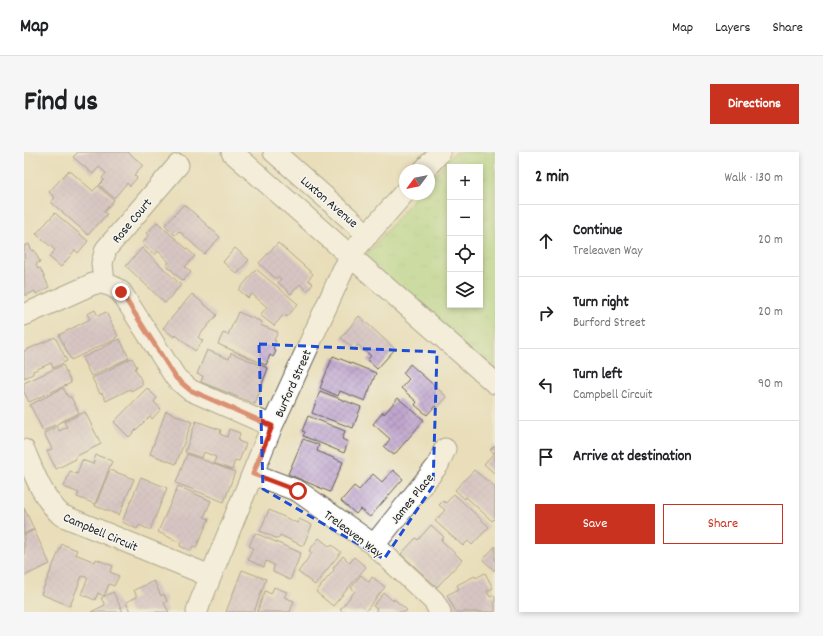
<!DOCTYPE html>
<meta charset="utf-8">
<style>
:root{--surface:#fff;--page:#f6f6f6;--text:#202124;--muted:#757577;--line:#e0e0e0;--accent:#c8321e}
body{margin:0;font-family:Dekko,sans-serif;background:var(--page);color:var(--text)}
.controls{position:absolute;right:12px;top:12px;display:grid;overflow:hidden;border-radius:0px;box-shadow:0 2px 6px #0003}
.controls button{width:36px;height:36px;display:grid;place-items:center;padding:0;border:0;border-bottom:1px solid var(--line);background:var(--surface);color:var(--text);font:20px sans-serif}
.compass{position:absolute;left:375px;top:12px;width:36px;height:36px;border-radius:50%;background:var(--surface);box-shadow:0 2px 6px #0003;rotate:238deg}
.stop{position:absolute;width:12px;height:12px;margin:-9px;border:3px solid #c8321e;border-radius:50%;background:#fff}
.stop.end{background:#c8321e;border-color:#fff;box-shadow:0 1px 4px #0008}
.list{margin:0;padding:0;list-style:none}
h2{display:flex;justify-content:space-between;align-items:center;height:52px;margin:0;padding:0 16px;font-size:17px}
h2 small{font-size:13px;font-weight:400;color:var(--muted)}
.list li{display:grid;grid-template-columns:26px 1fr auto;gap:12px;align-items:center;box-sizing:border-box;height:72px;padding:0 16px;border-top:1px solid var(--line)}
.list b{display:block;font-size:15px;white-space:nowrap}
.list p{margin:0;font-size:13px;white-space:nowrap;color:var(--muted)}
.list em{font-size:13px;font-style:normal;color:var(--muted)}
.actions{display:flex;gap:8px;padding:12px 16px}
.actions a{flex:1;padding:9px 0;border:1px solid var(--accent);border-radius:0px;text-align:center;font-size:14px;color:var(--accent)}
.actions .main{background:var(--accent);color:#fff}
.icon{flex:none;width:22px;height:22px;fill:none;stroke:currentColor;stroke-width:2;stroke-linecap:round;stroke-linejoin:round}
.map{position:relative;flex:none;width:471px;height:460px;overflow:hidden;border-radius:0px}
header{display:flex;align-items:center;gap:24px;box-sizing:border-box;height:56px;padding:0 20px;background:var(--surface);border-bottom:1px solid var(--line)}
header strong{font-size:19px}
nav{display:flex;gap:22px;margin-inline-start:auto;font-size:14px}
.intro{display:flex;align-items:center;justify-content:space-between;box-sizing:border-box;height:96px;padding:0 24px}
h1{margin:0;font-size:28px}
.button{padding:10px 18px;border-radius:0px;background:var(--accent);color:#fff;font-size:14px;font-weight:700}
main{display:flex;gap:24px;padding:0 24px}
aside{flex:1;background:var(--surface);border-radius:0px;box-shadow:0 2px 6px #0003}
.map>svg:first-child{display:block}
.park{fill:url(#park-tufts);stroke:#627a51;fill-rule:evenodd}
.building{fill:url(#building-cross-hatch)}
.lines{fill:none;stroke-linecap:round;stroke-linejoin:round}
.minor-casing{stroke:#646053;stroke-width:23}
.minor{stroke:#fff;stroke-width:21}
.route{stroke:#c8321e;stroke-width:5}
.marked{fill:none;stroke:#1d4ed8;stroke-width:3;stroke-dasharray:8 5;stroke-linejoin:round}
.labels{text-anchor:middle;stroke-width:3;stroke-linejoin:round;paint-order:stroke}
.street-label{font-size:13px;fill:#1c1c1c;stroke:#f6f6f2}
</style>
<header>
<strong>Map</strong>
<nav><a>Map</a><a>Layers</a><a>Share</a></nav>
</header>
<div class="intro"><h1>Find us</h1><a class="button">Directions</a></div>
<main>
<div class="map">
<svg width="471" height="460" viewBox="0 0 471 460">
<defs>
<pattern id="park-tufts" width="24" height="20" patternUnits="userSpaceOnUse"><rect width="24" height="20" fill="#a8d886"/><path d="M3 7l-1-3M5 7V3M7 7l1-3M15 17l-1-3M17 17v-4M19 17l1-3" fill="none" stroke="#90b973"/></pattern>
<pattern id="building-cross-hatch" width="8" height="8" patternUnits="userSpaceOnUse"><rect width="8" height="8" fill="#c0a6ce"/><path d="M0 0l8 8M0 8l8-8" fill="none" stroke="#a48eb0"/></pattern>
</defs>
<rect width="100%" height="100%" fill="#f6f6f2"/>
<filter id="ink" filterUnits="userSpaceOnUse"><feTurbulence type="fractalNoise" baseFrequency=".025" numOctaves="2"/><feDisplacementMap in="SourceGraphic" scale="8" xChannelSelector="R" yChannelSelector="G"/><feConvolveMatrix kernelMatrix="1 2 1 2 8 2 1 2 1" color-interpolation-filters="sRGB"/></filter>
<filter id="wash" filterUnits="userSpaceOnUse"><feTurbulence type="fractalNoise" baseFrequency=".012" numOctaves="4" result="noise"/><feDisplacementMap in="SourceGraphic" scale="16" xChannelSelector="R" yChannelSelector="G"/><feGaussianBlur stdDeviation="0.9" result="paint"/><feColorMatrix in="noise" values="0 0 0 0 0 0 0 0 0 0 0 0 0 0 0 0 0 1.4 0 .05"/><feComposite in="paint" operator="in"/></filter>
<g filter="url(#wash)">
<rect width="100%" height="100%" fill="#e9deb9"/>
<path class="park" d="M433 0H471V226L338 108 394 42H405V30L425 6ZM426 15H456V153H426Z"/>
<g id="blocks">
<path class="building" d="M54 0H104L119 13 110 23 113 26 106 34 103 31 90 46 75 33 80 28 78 26 82 21 75 15 69 22 49 5Z
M45 18 69 39 74 34 90 48 80 60 83 62 64 83 27 50 31 46 25 40Z
M160 52 196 85 180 102 155 79 151 83 141 73Z
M31 61 64 89 54 101 51 98 37 115 25 105 31 98 12 82Z
M133 70 171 104 161 115 167 120 159 129 142 113 145 110 134 99 131 103 118 92 125 83 123 81Z
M254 91 289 122 284 128 289 132 283 139 276 132 267 142 254 130 257 127 254 124 252 127 235 111Z
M5 92 8 99 10 98 16 110 12 112 14 117 16 116 25 135 12 142 11 139 1 144 0 94Z
M118 96 157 133 141 151 102 114Z
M211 96 225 108 213 122 199 110Z
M232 117 274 152 263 165 260 162 250 174 236 163 243 155 228 142 224 146 215 138Z
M168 142 193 163 174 185 179 189 171 199 152 183 150 185 139 176Z
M71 158 74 164 82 160 94 184 91 186 92 187 78 194V193L47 208 35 183 66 167 63 162Z
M214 160 238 170 236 173 254 180 250 188 252 189 249 197 252 199 249 205 246 203 242 213 194 192 199 181 204 183Z
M335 164 371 197 353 217 343 208 347 204 334 193 330 197 317 186Z
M31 185 43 209 29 216 27 211 9 219V222L0 226V199Z
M96 187 105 206 67 224 58 206Z
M183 198 205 207 207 201 244 216 231 252 177 230 179 224 173 222Z
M309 204 352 221 341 249 316 239 314 244 296 236Z
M108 206 113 215 111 216 119 232 107 239 106 237 82 249 78 241 76 242 68 226Z
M386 212 423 245 413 256 411 254 403 263 391 253 393 250 377 236 385 227 379 221Z
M39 213 47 231 5 250 0 240V231Z
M39 236 44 245H47L55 261 19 279 6 253Z
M123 236 133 246 130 250 137 257 128 267 126 264 105 285 90 270Z
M296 239 337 255 329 276 288 261Z
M374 246 400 268 370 303 360 295 366 287 349 272 359 260 360 262Z
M142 259 168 270 152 312 126 302Z
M61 260 77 292 51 305 52 307 32 317 23 299 28 297 20 281 33 274 35 279 43 275 40 270Z
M284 264 321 279 318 287 324 290 320 301 279 284 281 280 278 279Z
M172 269 197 278 196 282 203 285 205 277 216 281 214 289 222 292 215 309 211 308 208 318 190 311 192 305 180 300 178 306 161 300Z
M279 287 295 293 293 299 319 310 306 340 264 322Z
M471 293V322L460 312 470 301 466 298Z
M163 302 211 320 200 350 152 331Z
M72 303 88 309 71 352 53 345 55 341 40 335 46 319 53 322 58 308 69 312Z
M86 318 110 327 95 363 71 354Z
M369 318 379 327 346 365 336 357 332 362 317 349 330 334 335 338 349 322 358 330Z
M450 318 471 335V366L468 369 442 345 441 347 431 338Z
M117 325 143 336 126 378 115 373 113 377 98 370Z
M154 334 187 349 180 365 185 367 172 396 169 394 167 399 156 394 157 391 134 380Z
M430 342 465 375 448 393 444 389 439 394 411 369 421 358 415 353 419 349 422 351Z
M0 356 10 377 0 382Z
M245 358 273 371 275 367 288 373 279 394 256 383 254 387 236 379Z
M407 373 420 385 417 388 438 408 413 435 377 402 392 386 394 388Z
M10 378 26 412 0 424V383Z
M231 381 277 401 266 428 249 420 250 413 242 409 240 415 224 408 229 396 225 394Z
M295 386 306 395 308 393 317 400 291 433 274 420 288 401 285 399Z
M38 392 53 398 51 402 71 410 72 407 89 414 86 420 95 424 90 434 85 432 80 444 74 441 71 448 57 442 64 426 58 424 46 454 17 442Z
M471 394V419L459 408Z
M319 404 326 411 330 405 342 415 309 454 292 440 310 418 309 416Z
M218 418 242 427 230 460H202Z
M461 421 469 436 463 439 466 445 470 443 471 446V460H432L423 443 435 437 433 433 451 424 452 426Z
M337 423 345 430 348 425 361 435 341 460H319L316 458 331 439 327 436Z
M130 429 137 444 140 442 143 449 140 451 145 460H106L102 450 113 445 110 438Z
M250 435 263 440 260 445 270 449 266 460H233L241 439 247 442Z
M89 440 99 460H67L81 453 77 446Z
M360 441 369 449 370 447 383 458 381 460H351L353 457 349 454Z"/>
</g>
</g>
<g filter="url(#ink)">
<use href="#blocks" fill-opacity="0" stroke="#646053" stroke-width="1"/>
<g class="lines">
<g class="minor-casing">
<path id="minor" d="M208 0 471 231
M250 0 344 83
M400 18 416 0
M80 131 78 111 82 97 154 13
M0 163 71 131C82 131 88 133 97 140L152 226 166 238 248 274
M0 298C10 321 18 345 37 363L186 424
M229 322 274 339 350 393 410 449 416 460
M350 393 414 313 421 297
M173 460 175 453 248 274 319 118 332 96 381 40"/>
</g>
<use href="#minor" class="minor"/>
</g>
</g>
<g class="lines" filter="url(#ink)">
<path class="route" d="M97 140 152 226 166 238 248 274 229 322 274 339"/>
</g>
<path d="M0 0H471V460H0ZM235 192 413 200 409 334 360 407 239 337Z" fill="#e9deb9" fill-opacity=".55" fill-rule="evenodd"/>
<path class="marked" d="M235 192 413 200 409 334 360 407 239 337Z"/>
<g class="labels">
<g class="street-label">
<text transform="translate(306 49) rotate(41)" y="5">Luxton Avenue</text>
<text transform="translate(107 68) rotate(-50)" y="5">Rose Court</text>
<text transform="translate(268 231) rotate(-66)" y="5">Burford Street</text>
<text transform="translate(387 346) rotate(-51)" y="5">James Place</text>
<text transform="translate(77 379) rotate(23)" y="5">Campbell Circuit</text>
<text transform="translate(330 381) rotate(37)" y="5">Treleaven Way</text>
</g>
</g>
</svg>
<div class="controls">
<button>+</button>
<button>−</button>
<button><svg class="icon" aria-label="locate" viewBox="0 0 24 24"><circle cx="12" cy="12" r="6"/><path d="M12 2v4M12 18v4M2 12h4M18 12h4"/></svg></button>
<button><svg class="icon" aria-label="layers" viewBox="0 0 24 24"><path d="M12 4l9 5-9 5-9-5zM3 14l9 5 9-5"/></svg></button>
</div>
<svg class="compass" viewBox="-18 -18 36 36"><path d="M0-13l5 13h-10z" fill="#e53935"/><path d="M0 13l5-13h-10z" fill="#757577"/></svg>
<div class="stop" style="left:274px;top:339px"></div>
<div class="stop end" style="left:97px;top:140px"></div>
</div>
<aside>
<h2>2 min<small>Walk · 130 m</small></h2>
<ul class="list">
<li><svg class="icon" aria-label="ahead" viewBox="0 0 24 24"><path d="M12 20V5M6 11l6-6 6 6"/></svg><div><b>Continue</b><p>Treleaven Way</p></div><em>20 m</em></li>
<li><svg class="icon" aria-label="right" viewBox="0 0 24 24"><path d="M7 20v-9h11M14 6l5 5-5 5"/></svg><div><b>Turn right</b><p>Burford Street</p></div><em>20 m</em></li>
<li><svg class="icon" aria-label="left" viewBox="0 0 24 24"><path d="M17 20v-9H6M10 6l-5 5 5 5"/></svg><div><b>Turn left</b><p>Campbell Circuit</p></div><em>90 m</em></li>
<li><svg class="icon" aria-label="arrive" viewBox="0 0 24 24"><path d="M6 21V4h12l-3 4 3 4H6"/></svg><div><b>Arrive at destination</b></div></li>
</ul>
<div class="actions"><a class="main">Save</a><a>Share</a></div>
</aside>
</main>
